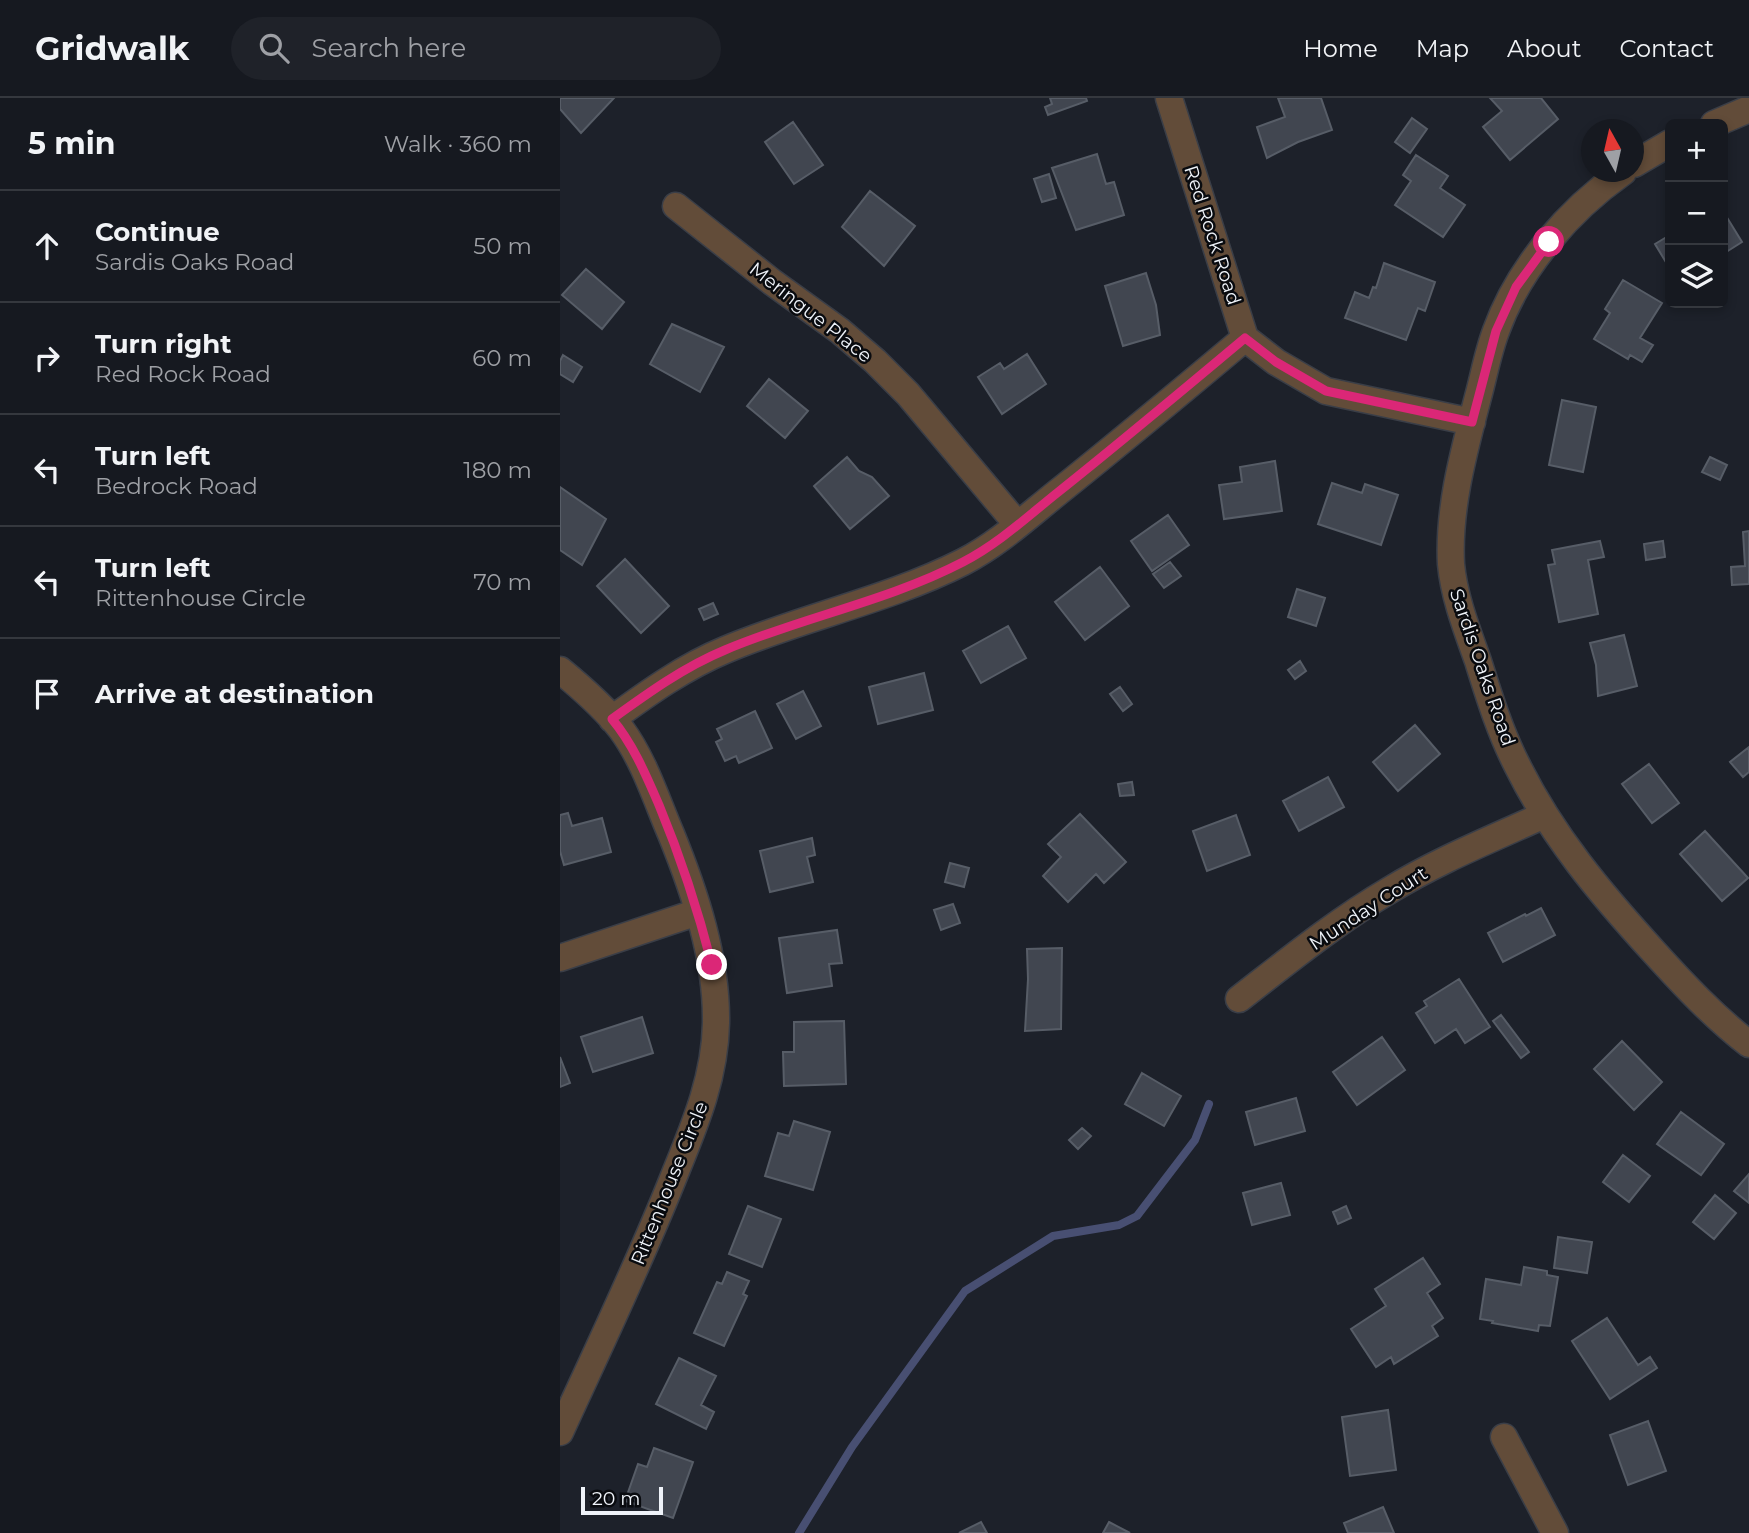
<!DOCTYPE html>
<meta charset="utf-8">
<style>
:root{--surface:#161920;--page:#1f2229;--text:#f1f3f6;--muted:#9ea0a5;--line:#35383e}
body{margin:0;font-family:Montserrat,sans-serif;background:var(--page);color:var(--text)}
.controls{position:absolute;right:21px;top:21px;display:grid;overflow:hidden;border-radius:10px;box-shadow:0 4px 10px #0003}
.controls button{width:63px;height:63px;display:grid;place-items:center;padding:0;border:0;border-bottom:2px solid var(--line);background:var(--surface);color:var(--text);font:35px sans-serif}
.compass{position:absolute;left:1021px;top:21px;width:63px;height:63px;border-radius:50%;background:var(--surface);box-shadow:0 4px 10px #0003;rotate:352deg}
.scale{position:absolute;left:21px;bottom:18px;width:82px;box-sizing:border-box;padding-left:7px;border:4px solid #eff3f9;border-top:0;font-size:19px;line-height:24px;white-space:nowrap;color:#eff3f9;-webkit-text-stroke:5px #090b0f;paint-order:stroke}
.stop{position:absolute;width:21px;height:21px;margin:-16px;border:5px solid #db2777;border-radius:50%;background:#fff}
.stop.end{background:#db2777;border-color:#fff;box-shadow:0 2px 7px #0008}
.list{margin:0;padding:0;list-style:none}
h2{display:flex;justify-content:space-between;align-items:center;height:91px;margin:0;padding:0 28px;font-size:30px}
h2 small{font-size:23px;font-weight:400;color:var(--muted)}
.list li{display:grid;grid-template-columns:46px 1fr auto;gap:21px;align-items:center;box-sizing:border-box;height:112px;padding:0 28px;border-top:2px solid var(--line)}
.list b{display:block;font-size:26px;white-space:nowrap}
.list p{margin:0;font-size:23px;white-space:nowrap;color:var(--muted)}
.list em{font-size:23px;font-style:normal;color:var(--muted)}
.icon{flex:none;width:38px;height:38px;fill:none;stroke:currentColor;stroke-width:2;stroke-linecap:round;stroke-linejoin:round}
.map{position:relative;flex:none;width:1189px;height:1435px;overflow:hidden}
header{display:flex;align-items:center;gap:42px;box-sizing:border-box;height:98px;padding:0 35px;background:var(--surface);border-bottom:2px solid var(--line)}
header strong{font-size:33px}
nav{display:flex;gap:38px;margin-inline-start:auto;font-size:24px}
.search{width:490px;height:63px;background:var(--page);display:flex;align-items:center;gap:18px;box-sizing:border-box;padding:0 24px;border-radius:38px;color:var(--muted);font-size:26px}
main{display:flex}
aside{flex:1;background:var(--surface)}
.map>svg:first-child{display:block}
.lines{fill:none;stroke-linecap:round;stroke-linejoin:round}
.stream{stroke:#484f72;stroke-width:8}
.building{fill:#414650;stroke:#575d67;stroke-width:2}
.minor-casing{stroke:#3a3e47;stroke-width:29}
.minor{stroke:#624c39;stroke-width:26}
.route{stroke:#db2777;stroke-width:9}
.labels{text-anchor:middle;stroke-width:5;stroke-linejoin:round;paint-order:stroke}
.street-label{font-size:19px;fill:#eff3f9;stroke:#090b0f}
</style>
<header>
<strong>Gridwalk</strong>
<div class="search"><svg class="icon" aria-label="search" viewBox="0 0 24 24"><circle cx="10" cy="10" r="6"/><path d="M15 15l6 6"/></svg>Search here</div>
<nav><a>Home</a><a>Map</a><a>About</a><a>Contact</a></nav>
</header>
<main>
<aside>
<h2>5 min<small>Walk · 360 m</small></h2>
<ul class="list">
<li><svg class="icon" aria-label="ahead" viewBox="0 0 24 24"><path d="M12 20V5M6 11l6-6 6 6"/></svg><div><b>Continue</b><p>Sardis Oaks Road</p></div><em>50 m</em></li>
<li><svg class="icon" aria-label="right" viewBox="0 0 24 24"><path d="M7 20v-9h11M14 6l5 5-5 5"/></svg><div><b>Turn right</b><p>Red Rock Road</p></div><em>60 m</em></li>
<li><svg class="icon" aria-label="left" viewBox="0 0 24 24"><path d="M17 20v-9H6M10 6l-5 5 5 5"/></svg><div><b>Turn left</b><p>Bedrock Road</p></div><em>180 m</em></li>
<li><svg class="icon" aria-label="left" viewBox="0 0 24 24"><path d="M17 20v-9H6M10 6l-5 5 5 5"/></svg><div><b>Turn left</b><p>Rittenhouse Circle</p></div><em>70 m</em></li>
<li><svg class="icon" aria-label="arrive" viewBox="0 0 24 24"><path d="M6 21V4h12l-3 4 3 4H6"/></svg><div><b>Arrive at destination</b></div></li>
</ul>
</aside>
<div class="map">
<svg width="1189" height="1435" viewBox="0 0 1189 1435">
<rect width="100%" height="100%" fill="#1d212a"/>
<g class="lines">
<path class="stream" d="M239 1435 292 1349 405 1193 493 1138 559 1127 577 1118 635 1042 649 1006"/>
</g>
<path class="building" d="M0 0H54L21 35 0 11Z
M490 0H526L527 3 488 17 485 9 492 6Z
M718 0H761L772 32 738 44 707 60 697 29 725 19Z
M930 0H981L998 21 950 62 923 29 942 13Z
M852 20 867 31 850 55 835 44Z
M233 24 263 67 234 86 205 44Z
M537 56 546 86 554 84 564 117 516 132 492 70Z
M856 57 888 78 880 90 905 107 883 139 835 107 851 83 843 77Z
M489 76 496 100 482 104 474 81Z
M310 93 355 128 324 168 282 129Z
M1163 113 1182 144 1163 156Z
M1110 137V171L1095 146Z
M824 165 875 184 865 213 858 210 846 242 785 220 795 194 809 200 813 189 816 190Z
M26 171 64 204 42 231 2 197Z
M586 175 596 207 600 237 563 248 545 188Z
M1063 182 1102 205 1080 240 1093 247 1082 264 1070 257 1068 261 1034 241 1050 215 1045 211Z
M112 226 164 249 140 294 90 266Z
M467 256 486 286 442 316 418 279 440 265 444 271Z
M3 257 22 269 13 284 0 276V263Z
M209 281 248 313 225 340 187 308Z
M1002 302 1036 309 1023 374 989 367Z
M287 359 299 373 312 379 329 398 290 431 254 388Z
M1150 359 1167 367 1160 382 1142 374Z
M715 363 722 413 664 421 659 387 682 384 680 369Z
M772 385 802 395 805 386 838 397 821 447 758 426Z
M0 389 46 421 22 467 0 452Z
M608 417 629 447 592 473 571 443Z
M1189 433V486L1172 487 1171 469 1185 468 1183 434Z
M1040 443 1044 459 1028 462 1038 516 999 524 988 467 995 466 992 452Z
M1103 443 1105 459 1086 462 1084 446Z
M65 461 109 508 81 535 37 488Z
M610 464 621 478 604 490 593 476Z
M540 469 569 508 525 542 495 504Z
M737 491 765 500 756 528 728 519Z
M153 505 158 516 144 522 139 511Z
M448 528 466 560 421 585 403 553Z
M1064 537 1077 588 1038 598 1036 567 1030 545Z
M740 563 746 573 735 581 728 572Z
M364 575 373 612 318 626 309 589Z
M560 589 572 606 563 613 550 596Z
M243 593 261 628 236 641 217 606Z
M195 613 212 650 179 665 176 658 165 663 156 644 162 641 157 631Z
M855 627 880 656 838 693 813 664Z
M1189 649V674L1183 679 1170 664Z
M1089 666 1119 705 1092 725 1062 686Z
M768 679 784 709 739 733 723 703Z
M572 684 574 697 560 698 558 686Z
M8 715 12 728 42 720 51 754 4 767 0 753V717Z
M520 716 566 764 544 785 536 776 508 804 483 778 501 759 488 746Z
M676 717 690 757 647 773 633 733Z
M1145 733 1188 780 1162 803 1120 756Z
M252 740 255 757 247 759 253 784 210 794 200 753Z
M390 765 409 770 404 789 385 784Z
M393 806 400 825 381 832 374 812Z
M981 810 995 837 943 864 928 835 965 816 966 818Z
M277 832 282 865 269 866 272 888 227 895 219 840Z
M502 850 501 931 465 933 468 881 467 851Z
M899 881 930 929 905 945 896 931 875 945 856 915 867 908 864 903Z
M941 917 969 954 961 960 933 923Z
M82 919 93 955 33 974 21 939Z
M284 923 286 986 224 988 223 954H234V924Z
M822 939 845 972 797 1007 773 974Z
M1062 943 1102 984 1074 1012 1034 971Z
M0 959 10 985 0 989Z
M582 975 621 998 604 1028 565 1006Z
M736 1000 745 1033 695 1047 686 1014Z
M1121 1014 1164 1046 1141 1077 1097 1046Z
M234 1023 270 1034 253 1092 205 1078 218 1035 229 1038Z
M522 1030 531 1038 518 1051 509 1042Z
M1063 1057 1090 1078 1069 1104 1043 1084Z
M1189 1076V1105L1174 1093Z
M721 1085 730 1117 692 1127 683 1095Z
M1155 1097 1176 1115 1154 1141 1133 1124Z
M188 1108 221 1121 202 1169 169 1156Z
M786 1108 791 1120 778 1126 773 1114Z
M998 1139 1032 1144 1027 1175 994 1170Z
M863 1160 880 1186 867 1195 883 1220 872 1228 878 1238 834 1266 831 1259 816 1269 791 1231 826 1208 815 1191Z
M964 1169 987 1173V1177L998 1179 990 1228 979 1227 978 1233 932 1225 933 1223 920 1221 926 1181 961 1187Z
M167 1174 189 1183 183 1196 187 1198 164 1248 134 1235 157 1184 162 1186Z
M1047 1220 1078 1267 1090 1259 1097 1270 1050 1301 1012 1243Z
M119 1260 156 1278 141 1307 154 1314 146 1331 96 1306Z
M828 1312 836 1372 790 1378 782 1319Z
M1088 1323 1106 1373 1068 1387 1050 1337Z
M94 1350 133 1364 113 1420 65 1403 78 1366 87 1369Z
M823 1409 834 1435H788L784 1425Z
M421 1424 427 1435H399Z
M549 1424 570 1435H543Z"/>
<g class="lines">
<g class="minor-casing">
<path id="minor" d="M609 0 685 240 716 264 766 293 912 324
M1154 26 1189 11
M1074 66 1110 45
M1063 74C1009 112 959 169 936 233 928 254 924 277 918 299 904 353 888 410 891 466 894 499 907 532 918 563 929 598 940 634 957 667 992 738 1041 796 1094 854 1124 887 1154 919 1189 946
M116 108 212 184 280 233 315 263 348 296 457 426
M0 572C22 590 44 609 61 631 84 662 96 701 111 736 135 795 157 861 156 925 155 982 133 1031 112 1083 78 1168 38 1251 0 1334
M52 621C88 595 124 569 165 552 243 519 328 502 403 464 438 446 467 419 497 395 561 344 623 292 685 240
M0 860 138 814
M679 901C728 863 777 823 830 792 879 762 932 741 984 717
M944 1339 995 1435"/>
</g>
<use href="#minor" class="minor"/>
</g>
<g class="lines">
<path class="route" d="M152 867C138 812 121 760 99 707 86 677 73 646 52 621 88 595 124 569 165 552 243 519 328 503 403 464 438 446 467 419 497 395 561 344 623 292 685 240L716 264 766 293 912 324 936 233 956 189 989 144"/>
</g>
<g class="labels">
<g class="street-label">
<text transform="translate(653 137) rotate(72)" y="7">Red Rock Road</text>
<text transform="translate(251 214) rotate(38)" y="7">Meringue Place</text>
<text transform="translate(923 569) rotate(71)" y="7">Sardis Oaks Road</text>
<text transform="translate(808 810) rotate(-33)" y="7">Munday Court</text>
<text transform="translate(109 1085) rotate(-68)" y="7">Rittenhouse Circle</text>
</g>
</g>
</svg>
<div class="controls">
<button>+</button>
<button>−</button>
<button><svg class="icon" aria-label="layers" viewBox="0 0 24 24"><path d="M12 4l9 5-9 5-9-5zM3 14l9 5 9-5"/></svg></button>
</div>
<svg class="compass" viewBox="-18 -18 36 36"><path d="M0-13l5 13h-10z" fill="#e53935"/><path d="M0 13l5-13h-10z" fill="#9ea0a5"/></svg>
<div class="scale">20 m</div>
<div class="stop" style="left:989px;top:144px"></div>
<div class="stop end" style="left:152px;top:867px"></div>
</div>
</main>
